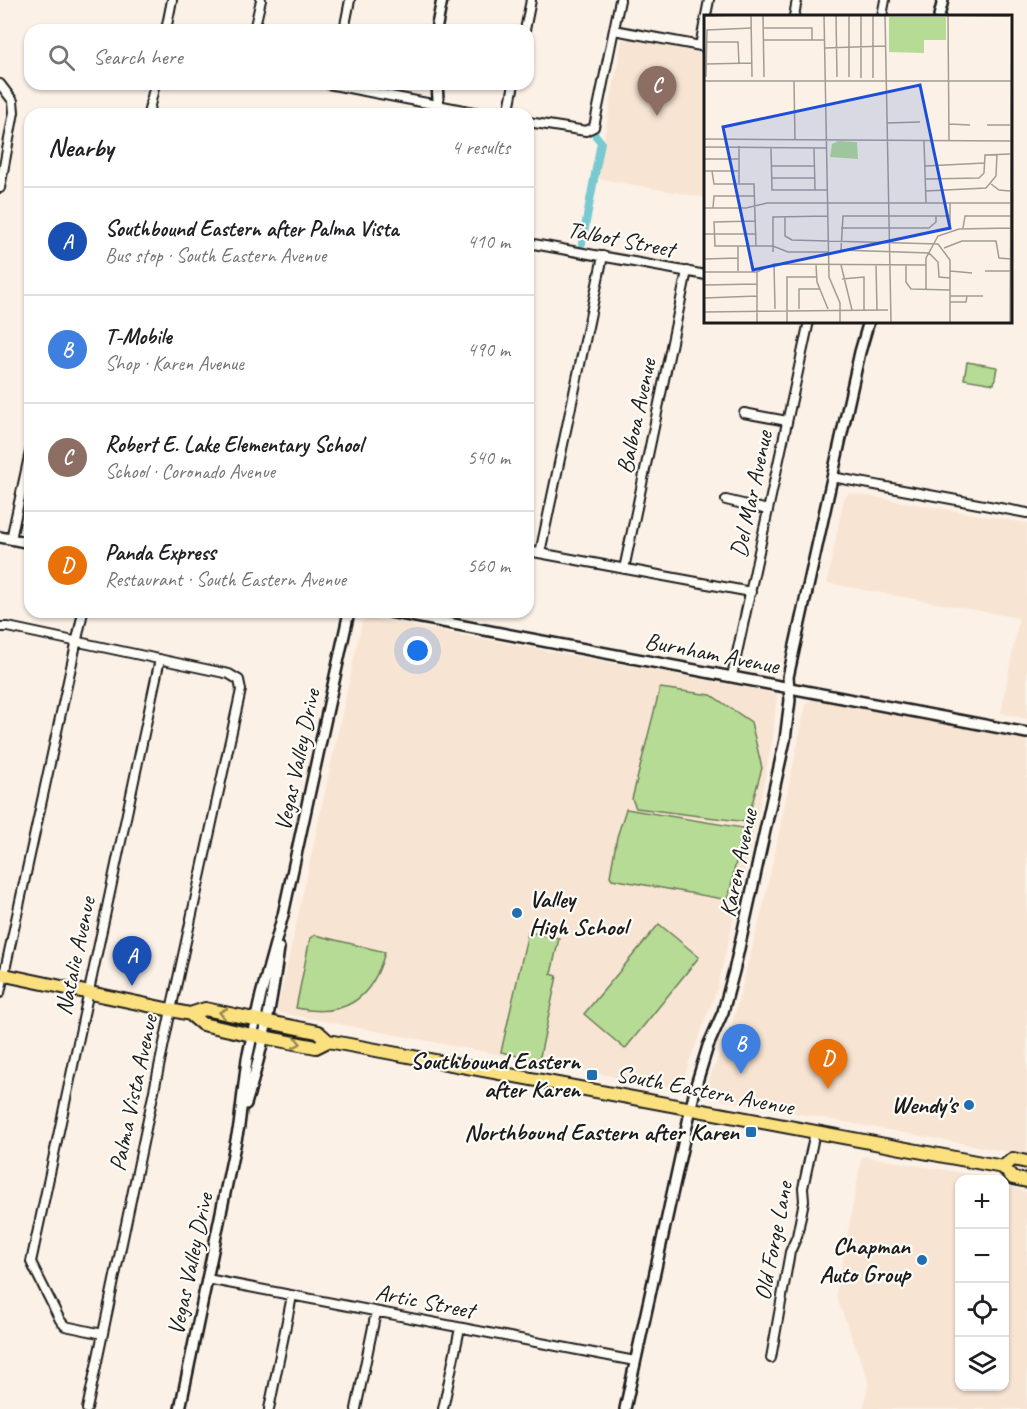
<!DOCTYPE html>
<meta charset="utf-8">
<style>
:root{--surface:#fff;--page:#f6f6f6;--text:#202124;--muted:#757577;--line:#e0e0e0;--accent:#b45309}
body{margin:0;font-family:Caveat,sans-serif;background:var(--page);color:var(--text)}
.controls{position:absolute;right:18px;bottom:18px;display:grid;overflow:hidden;border-radius:12px;box-shadow:0 2px 4px #0004}
.controls button{width:54px;height:54px;display:grid;place-items:center;padding:0;border:0;border-bottom:2px solid var(--line);background:var(--surface);color:var(--text);font:30px sans-serif}
.you{position:absolute;left:418px;top:651px;width:21px;height:21px;margin:-15px;border:4px solid #fff;border-radius:50%;background:#1a73e8;box-shadow:0 0 0 9px #1a73e833}
.badge{display:grid;place-items:center;width:39px;height:39px;border-radius:50%;background:var(--accent);color:#fff;font-size:20px;font-weight:700}
.pin{position:absolute;translate:-50% -50px;filter:drop-shadow(0 2px 3px #0008)}
.pin::after{content:'';position:absolute;top:32px;width:21px;height:18px;background:inherit;clip-path:polygon(0 0,100% 0,50% 100%)}
.list{margin:0;padding:0;list-style:none}
h2{display:flex;justify-content:space-between;align-items:center;height:78px;margin:0;padding:0 24px;font-size:26px}
h2 small{font-size:20px;font-weight:400;color:var(--muted)}
.list li{display:grid;grid-template-columns:39px 1fr auto;gap:18px;align-items:center;box-sizing:border-box;height:108px;padding:0 24px;border-top:2px solid var(--line)}
.list b{display:block;font-size:22px;white-space:nowrap}
.list p{margin:0;font-size:20px;white-space:nowrap;color:var(--muted)}
.list em{font-size:20px;font-style:normal;color:var(--muted)}
.icon{flex:none;width:33px;height:33px;fill:none;stroke:currentColor;stroke-width:2;stroke-linecap:round;stroke-linejoin:round}
.map{position:relative;flex:none;width:1027px;height:1409px;overflow:hidden}
.search{position:absolute;background:var(--surface);box-shadow:0 2px 4px #0004;left:24px;top:24px;width:510px;height:66px;display:flex;align-items:center;gap:15px;box-sizing:border-box;padding:0 21px;border-radius:18px;color:var(--muted);font-size:22px}
.panel{position:absolute;background:var(--surface);box-shadow:0 2px 4px #0004;left:24px;top:108px;width:510px;height:510px;border-radius:18px}
.map>svg:first-child{display:block}
.built{fill:#f8e4d2}
.green{fill:#b6db95;stroke:#697c58;stroke-width:1.5}
.lines{fill:none;stroke-linecap:round;stroke-linejoin:round}
.canal{stroke:#78c9d1;stroke-width:8}
.minor-casing{stroke:#1c1c1c;stroke-width:12}
.tertiary-casing{stroke:#1c1c1c;stroke-width:14}
.primary-casing{stroke:#1c1c1c;stroke-width:16}
.minor{stroke:#fdfcf7;stroke-width:8}
.tertiary{stroke:#fdfcf7;stroke-width:9}
.primary{stroke:#fbe080;stroke-width:12}
.oneway{stroke:#978853}
.poi-dot{fill:#1f6fb2;stroke:#fdfcf7;stroke-width:2}
.labels{text-anchor:middle;stroke-width:4.5;stroke-linejoin:round;paint-order:stroke}
.street-label{font-size:24px;fill:#1c1c1c;stroke:#fdfcf7}
.poi-label{font-size:24px;font-weight:bold;fill:#1c1c1c;stroke:#fdfcf7;text-anchor:end}
.inset-road{fill:none;stroke:#a29c95;stroke-width:1.5}
.view{fill:#1d4ed8;fill-opacity:0.15;stroke:#1d4ed8;stroke-width:3}
.inset-edge{fill:none;stroke:#1c1c1c;stroke-width:3}
</style>
<div class="map">
<svg width="1027" height="1409" viewBox="0 0 1027 1409">
<rect width="100%" height="100%" fill="#fbf1e6"/>
<filter id="ink" filterUnits="userSpaceOnUse"><feTurbulence type="fractalNoise" baseFrequency=".0167" numOctaves="2"/><feDisplacementMap in="SourceGraphic" scale="12" xChannelSelector="R" yChannelSelector="G"/><feConvolveMatrix kernelMatrix="1 2 1 2 8 2 1 2 1" color-interpolation-filters="sRGB"/></filter>
<g filter="url(#ink)">
<path class="built" d="M624 38 706 54V198L597 178 622 40Z
M849 493 1027 523V719L1001 713 1019 618 827 583 844 498Z
M368 618 777 693 773 738 753 836 717 989 688 1065 684 1081 679 1086 673 1088 277 1012 362 622Z
M813 698 1027 738V1155L723 1100 706 1093 711 1074 731 1029 765 899 806 704Z
M862 1156 968 1174 986 1179 960 1180V1386H1004L1005 1185 1027 1192V1409H863L869 1382 836 1296Z"/>
<path class="green" d="M967 362 997 367 994 384 964 379Z
M660 688 711 695 751 722 762 768 747 822 636 808 632 799Z
M626 809 743 828 728 900 612 879 610 876 617 837Z
M659 924 699 957 625 1049 584 1014Z
M528 932 559 938 551 974 557 976 539 1061 501 1052Z
M315 935 385 952C372 1000 344 1018 296 1008L310 938Z"/>
<g class="lines">
<path class="canal" d="M582 243 601 142 596 136"/>
<g class="minor-casing">
<path id="minor" d="M794 16 797 0
M882 16 885 0
M166 30 172 0
M254 30 261 0
M344 30 350 0
M525 30 531 0
M614 30 706 47
M700 46 709 0
M0 84 13 101 14 112 0 188
M328 84 484 114
M148 114 155 84
M508 114 514 84
M528 122 586 131 594 127 620 0
M528 243 706 275
M744 413 787 421
M832 477 1027 513
M726 500 768 510
M11 539 30 452
M528 551 751 592
M540 553 603 256
M624 569 687 271
M0 627H8L229 674 239 680 241 690 171 1010 87 1409
M732 676 809 321
M0 993 83 612
M207 1279 635 1361
M103 1334 65 1326 60 1320 31 1262 160 659
M771 1358 790 1252 797 1236 804 1201 803 1188 815 1132
M269 1409 292 1296
M356 1409 376 1312
M443 1409 460 1328"/>
</g>
<g class="tertiary-casing">
<path id="tertiary" d="M939 16 943 0
M436 30 442 0
M437 84 439 114
M0 537 30 543
M390 612 1027 733
M246 1104C262 1053 272 1001 279 948
M180 1409 239 1126 247 1059 261 995 283 915 349 612
M625 1409 696 1085 708 1046 723 1012 734 971 785 740 790 700 788 677 860 352 869 321"/>
</g>
<g class="primary-casing">
<path id="primary" d="M0 974 190 1014 202 1024 252 1035 316 1047 328 1041
M190 1014 205 1009 318 1032 328 1041 1003 1167 1013 1178 1027 1181
M1003 1167 1013 1159 1027 1162"/>
</g>
<use href="#minor" class="minor"/>
<use href="#tertiary" class="tertiary"/>
<use href="#primary" class="primary"/>
</g>
<defs><path id="oneway-chevron" d="M-2-3.5L2.5 0L-2 3.5" fill="none" stroke-width="1.6" stroke-linecap="round" stroke-linejoin="round" transform="scale(1.5)"/></defs>
<g class="oneway">
<use href="#oneway-chevron" transform="translate(223 1013) rotate(-169)"/>
<use href="#oneway-chevron" transform="translate(297 1043) rotate(11)"/>
</g>
</g>
<g class="poi-dot">
<circle cx="517" cy="913" r="6"/>
<rect x="586" y="1069" width="12" height="12" rx="3"/>
<circle cx="969" cy="1105" r="6"/>
<rect x="745" y="1126" width="12" height="12" rx="3"/>
<circle cx="922" cy="1260" r="6"/>
</g>
<g class="labels">
<g class="street-label">
<text transform="translate(621 239) rotate(11)" y="8">Talbot Street</text>
<text transform="translate(636 416) rotate(-78)" y="8">Balboa Avenue</text>
<text transform="translate(751 494) rotate(-78)" y="8">Del Mar Avenue</text>
<text transform="translate(712 653) rotate(11)" y="8">Burnham Avenue</text>
<text transform="translate(297 760) rotate(-78)" y="8">Vegas Valley Drive</text>
<text transform="translate(738 863) rotate(-78)" y="8">Karen Avenue</text>
<text transform="translate(75 956) rotate(-78)" y="8">Natalie Avenue</text>
<text transform="translate(705 1090) rotate(11)" y="8">South Eastern Avenue</text>
<text transform="translate(133 1093) rotate(-78)" y="8">Palma Vista Avenue</text>
<text transform="translate(773 1241) rotate(-79)" y="8">Old Forge Lane</text>
<text transform="translate(190 1264) rotate(-78)" y="8">Vegas Valley Drive</text>
<text transform="translate(425 1301) rotate(11)" y="8">Artic Street</text>
</g>
<g class="poi-label">
<text x="529" y="907" text-anchor="start">Valley<tspan x="529" dy="28">High School</tspan></text>
<text x="580" y="1069">Southbound Eastern<tspan x="580" dy="28">after Karen</tspan></text>
<text x="957" y="1113">Wendy's</text>
<text x="739" y="1140">Northbound Eastern after Karen</text>
<text x="910" y="1254">Chapman<tspan x="910" dy="28">Auto Group</tspan></text>
</g>
</g>
<g transform="translate(704 15)">
<rect width="308" height="308" fill="#fbf1e6"/>
<path d="M185 2H242V25H220V38L185 37ZM134 126 153 127 154 144 126 142 128 129Z" fill="#b6db95"/>
<path class="inset-road" d="M47 0 48 62M59 0 60 62M120 0 125 262 136 288V307M132 0 133 62M145 0V62M157 0V63M169 0V63M181 0 187 307M232 0 305 1M244 0 245 126M0 1 38 0M60 13H108V25M60 25H120M2 27H34L35 49M121 33 181 31M2 49 48 48M2 62 3 15 48 13M0 66H307M90 66 91 125M183 108 216 107M245 109 266 110M283 110H306M0 124 307 126M220 126 222 188M35 131V168M0 132 122 133M67 133 68 175H123M110 133 111 175M0 144H35M67 151H110M221 151 281 148M0 156H35M8 156 10 169H50L52 231M67 163H111M221 164 275 163 280 158 281 140 306 139M287 169 295 175 306 176M222 176 282 173 292 161 293 139M246 188V215M0 193H42L63 188H307M9 193 10 181H51M81 201V221L88 225 234 229 246 245V307M246 201H139L137 235 225 238 234 247 235 262 246 263M51 206 10 207 11 231H69L84 237H124M137 213H225L232 207V201M259 213 261 201H307M0 219H52M34 231V256M240 233 258 226H292L295 243 307 244M69 237V202L124 201M0 244 34 243M70 249 71 294M112 250 113 267 124 294M137 250 148 295M172 250 173 295M202 250V267L207 274 246 275M246 256 268 258M281 256H307M0 257H53L70 249 222 250M138 264 160 262V295M0 270 53 269M222 275V243L234 221 255 214 306 213M246 281H279M0 283 53 281M246 287H262L263 281M95 294V274H116M0 297 184 295M53 307V257M83 307V262H113M306 307 308 1"/>
<path class="view" d="M216 70 246 213 49 255 19 112Z"/>
<rect width="308" height="308" class="inset-edge"/>
</g>
</svg>
<div class="controls">
<button>+</button>
<button>−</button>
<button><svg class="icon" aria-label="locate" viewBox="0 0 24 24"><circle cx="12" cy="12" r="6"/><path d="M12 2v4M12 18v4M2 12h4M18 12h4"/></svg></button>
<button><svg class="icon" aria-label="layers" viewBox="0 0 24 24"><path d="M12 4l9 5-9 5-9-5zM3 14l9 5 9-5"/></svg></button>
</div>
<div class="you"></div>
<div class="pin badge" style="left:132px;top:986px;background:#1a4fb4">A</div>
<div class="pin badge" style="left:741px;top:1074px;background:#3f7fe0">B</div>
<div class="pin badge" style="left:657px;top:116px;background:#8d6e63">C</div>
<div class="pin badge" style="left:828px;top:1089px;background:#e8710a">D</div>
<div class="search"><svg class="icon" aria-label="search" viewBox="0 0 24 24"><circle cx="10" cy="10" r="6"/><path d="M15 15l6 6"/></svg>Search here</div>
<section class="panel">
<h2>Nearby<small>4 results</small></h2>
<ul class="list">
<li><span class="badge" style="background:#1a4fb4">A</span><div><b>Southbound Eastern after Palma Vista</b><p>Bus stop · South Eastern Avenue</p></div><em>410 m</em></li>
<li><span class="badge" style="background:#3f7fe0">B</span><div><b>T-Mobile</b><p>Shop · Karen Avenue</p></div><em>490 m</em></li>
<li><span class="badge" style="background:#8d6e63">C</span><div><b>Robert E. Lake Elementary School</b><p>School · Coronado Avenue</p></div><em>540 m</em></li>
<li><span class="badge" style="background:#e8710a">D</span><div><b>Panda Express</b><p>Restaurant · South Eastern Avenue</p></div><em>560 m</em></li>
</ul>
</section>
</div>
